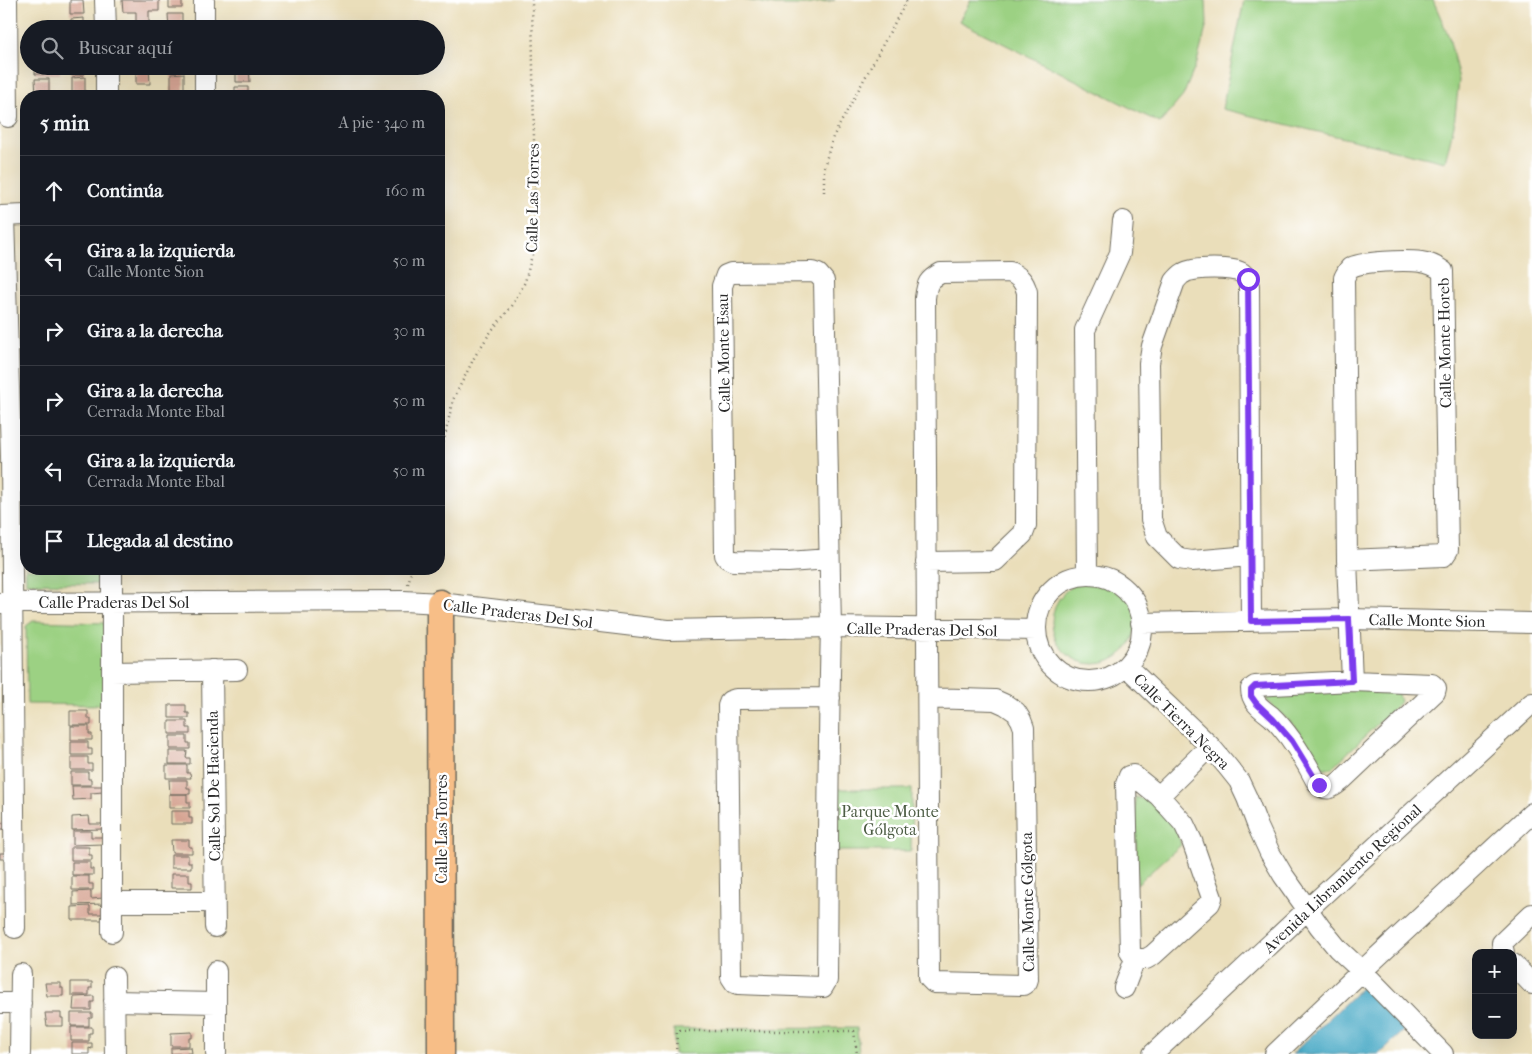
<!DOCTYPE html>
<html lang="es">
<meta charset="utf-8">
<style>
:root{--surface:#171b24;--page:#20242c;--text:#f1f3f6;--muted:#9ea1a6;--line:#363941}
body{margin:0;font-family:"IM FELL French Canon",serif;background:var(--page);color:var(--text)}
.controls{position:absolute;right:15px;bottom:15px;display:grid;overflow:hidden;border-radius:10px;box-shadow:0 5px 20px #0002}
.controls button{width:45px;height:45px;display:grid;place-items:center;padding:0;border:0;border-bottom:1px solid var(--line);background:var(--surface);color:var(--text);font:25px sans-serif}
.stop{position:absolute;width:15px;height:15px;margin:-11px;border:4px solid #7c3aed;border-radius:50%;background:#fff}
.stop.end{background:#7c3aed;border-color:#fff;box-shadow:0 1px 5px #0008}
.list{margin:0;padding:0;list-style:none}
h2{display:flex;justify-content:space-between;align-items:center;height:65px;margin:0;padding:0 20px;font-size:21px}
h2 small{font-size:16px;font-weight:400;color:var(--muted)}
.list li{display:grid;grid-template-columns:32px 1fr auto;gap:15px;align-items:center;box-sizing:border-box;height:70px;padding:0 20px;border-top:1px solid var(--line)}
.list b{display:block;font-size:19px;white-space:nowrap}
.list p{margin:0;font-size:16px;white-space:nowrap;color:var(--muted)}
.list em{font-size:16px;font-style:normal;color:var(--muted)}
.icon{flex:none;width:28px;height:28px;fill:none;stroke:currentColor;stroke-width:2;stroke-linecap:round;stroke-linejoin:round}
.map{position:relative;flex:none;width:1532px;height:1054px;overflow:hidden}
.search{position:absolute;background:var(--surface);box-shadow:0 5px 20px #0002;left:20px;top:20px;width:425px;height:55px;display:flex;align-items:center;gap:12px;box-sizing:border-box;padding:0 18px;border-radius:28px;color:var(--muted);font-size:19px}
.panel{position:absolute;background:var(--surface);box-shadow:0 5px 20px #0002;left:20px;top:90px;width:425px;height:485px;border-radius:20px}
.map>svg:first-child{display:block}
.green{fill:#9cd183;stroke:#647e57}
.water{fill:#44a7c4;stroke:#386978}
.building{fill:#d6a493}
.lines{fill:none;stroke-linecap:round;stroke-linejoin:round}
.minor-casing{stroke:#6e6a5d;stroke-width:22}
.major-casing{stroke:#6e6a5d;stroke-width:29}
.path{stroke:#6e6a5d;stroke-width:2.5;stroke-dasharray:1 4;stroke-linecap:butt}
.minor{stroke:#fff;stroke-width:20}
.major{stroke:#f7be87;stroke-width:26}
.route{stroke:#7c3aed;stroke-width:6}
.labels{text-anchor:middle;stroke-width:5;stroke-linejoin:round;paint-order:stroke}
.street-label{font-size:16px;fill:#2b2b2b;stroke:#fff}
.park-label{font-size:16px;fill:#4d5d45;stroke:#fff}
</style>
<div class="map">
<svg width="1532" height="1054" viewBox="0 0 1532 1054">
<rect width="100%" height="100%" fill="#fff"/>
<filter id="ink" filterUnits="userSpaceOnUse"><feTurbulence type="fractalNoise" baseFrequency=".02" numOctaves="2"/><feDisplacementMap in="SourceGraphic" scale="10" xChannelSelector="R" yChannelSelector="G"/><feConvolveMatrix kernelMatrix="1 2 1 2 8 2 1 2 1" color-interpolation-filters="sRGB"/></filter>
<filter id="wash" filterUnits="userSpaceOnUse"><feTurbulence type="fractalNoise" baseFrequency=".0096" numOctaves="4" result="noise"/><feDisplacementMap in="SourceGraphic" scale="20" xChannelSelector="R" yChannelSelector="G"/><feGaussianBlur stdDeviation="1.12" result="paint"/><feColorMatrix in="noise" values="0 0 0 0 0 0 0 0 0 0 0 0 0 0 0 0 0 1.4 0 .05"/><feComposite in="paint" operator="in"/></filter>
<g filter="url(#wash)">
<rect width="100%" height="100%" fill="#eadeba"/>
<path class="green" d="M745 0H835L805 5H775Z
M971 0H1206L1207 24 1197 62 1183 96 1160 123 959 21Z
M1244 0H1433L1449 37 1459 80 1454 125 1445 162 1222 109Z
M24 492H26V569H106V584L26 583Z
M1052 622a42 42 0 1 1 84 0a42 42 0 1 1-84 0Z
M33 621 105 623V705L27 704 26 626Z
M1396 686 1400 702 1332 768H1316L1297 728 1267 701 1268 689Z
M824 789H912L911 851H823Z
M1135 797C1150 800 1168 811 1175 826 1178 832 1179 839 1181 845L1137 884Z
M857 1028 859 1054H674V1029Z"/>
<path class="water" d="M1363 986 1405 1030 1379 1054H1292Z"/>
<g id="blocks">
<path class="building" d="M70 0H83L84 14H70Z
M122 0H159V11H149V24H136V12H123Z
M169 0H182V8H169Z
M168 14H182V29H169Z
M84 18V29H71V19Z
M35 66H60V74H35Z
M70 66H84V75H71Z
M136 66H149L150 84H136Z
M171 66H184V68L171 69Z
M236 66H249L250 82H236Z
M184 73V96H171V74Z
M85 77V96H72V78Z
M35 79H49V96H36Z
M235 87H248V96H235Z
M169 705H186V713H189V718H169Z
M70 711H88V719H91V725H70Z
M169 721H187V728H190V734H169Z
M71 726H89V734H92V740H71Z
M170 736H187V743H190V749H170Z
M71 742H88V749H92V755H71Z
M169 751H187L186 758H190V764H169Z
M71 757H88V764H92V770H71Z
M166 765H187V773H190L191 778H166Z
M71 772H88V779H91V785H71Z
M169 780H187V788H190V794H170Z
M72 786H103V792L91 793V799L73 800Z
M169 794H187V802H190V808H169Z
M171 811H189V818H192V824H171Z
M89 816 90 824H102V829L72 830V817Z
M0 823H5V829H0Z
M73 831H91V837H103V844L73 845Z
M171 840H189V847H192V853H172Z
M71 847H89V855H92V860H71Z
M0 853H5V859H0Z
M171 855H188V862H191V868H171Z
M72 862H90V869H93V875H72Z
M171 874H189V882H192V888H171Z
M72 876H89V884H93V890H72Z
M91 891V899L103 898 104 904 73 905V892Z
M90 906V914H105L106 920H72V907Z
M71 982H92V988H89V995H71Z
M45 983H61V988H63V996H47Z
M94 996V1002H91V1010H73L74 997Z
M45 1013H61V1018H63V1026H47Z
M71 1013H92V1018H89V1026H71Z
M71 1027H92V1033H89V1041H71Z
M192 1032V1038H189V1046H171V1033Z
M72 1043H92V1049L89 1048V1054H72Z
M191 1047 192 1053 171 1054V1048Z"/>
</g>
</g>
<g filter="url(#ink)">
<use href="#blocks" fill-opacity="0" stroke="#6e6a5d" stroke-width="1"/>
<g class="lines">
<g class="minor-casing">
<path id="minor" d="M7 0 8 117
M105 0 106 29
M204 0V29
M106 66V96
M205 66V96
M0 216 26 215
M4 216 11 456 15 928
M1250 556 1192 561 1179 559 1157 537 1151 519 1149 363 1152 346 1175 281C1178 278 1181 274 1184 273 1193 267 1234 267 1242 273 1247 277 1248 280 1249 286L1251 621
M829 559 788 562 733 561 727 558 725 555 722 286 726 275 731 273 812 272 818 274 824 281 831 627C828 745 828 863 827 980L823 987 738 984 735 983 731 977 728 706 730 701 736 699 830 698
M1347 560 1444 556 1448 550 1443 271C1437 267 1429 263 1421 262 1407 260 1361 261 1350 268 1347 271 1346 274 1344 278L1347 560 1352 681
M926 562 995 561 1023 534 1026 526 1027 292C1024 281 1020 277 1010 272L941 273C928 280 927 283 925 298L929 978 934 983 1023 985 1027 982 1028 979 1024 728 1021 720 1016 712 1006 705 995 700 928 698
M112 569V932
M1087 575 1085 330 1120 253 1123 221
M1036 628a53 53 0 1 1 106 0a53 53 0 1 1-106 0Z
M0 603 404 601 440 603 668 630 831 627 1036 630
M1141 623 1349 619 1532 623
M1126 666 1210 746 1227 766 1239 781 1247 798 1258 827 1270 853 1283 875 1320 927 1338 949 1362 971 1443 1054
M212 670 215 927
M112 672 237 670
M1352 681 1432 684 1436 688 1435 692 1342 780C1332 788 1326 794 1316 781 1304 758 1290 734 1271 716 1262 709 1251 702 1251 689L1255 686Z
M1133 775 1159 796 1184 824 1192 841 1212 898 1210 903 1153 955 1146 959H1135L1130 952 1126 784 1129 776Z
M1159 796 1210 746
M112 902H215
M1504 953 1502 943 1532 914
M1513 964 1532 984
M114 977 115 1054
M1124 988 1135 959
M114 1001 216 1003
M0 1003H21
M20 1054 21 974
M216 1054V971
M1153 1054 1308 909 1532 703
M1275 1054 1362 971 1532 813"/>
</g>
<g class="major-casing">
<path id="major" d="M440 603 441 1054"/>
</g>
<path class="path" d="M824 192V167L833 137 907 0
M439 462 453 400 475 356 492 330 512 306 525 282 532 255 535 210 532 0
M408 584 412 569
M676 1054 677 1031H854L857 1054"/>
<use href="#minor" class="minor"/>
<use href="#major" class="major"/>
</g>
</g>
<g class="lines" filter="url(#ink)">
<path class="route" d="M1248 279 1251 621 1349 619 1352 681 1255 686 1251 690V696L1256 703 1273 719 1292 741 1319 785"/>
</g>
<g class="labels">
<g class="street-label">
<text transform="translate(532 198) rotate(-89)" y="6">Calle Las Torres</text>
<text transform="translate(1444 343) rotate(-91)" y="6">Calle Monte Horeb</text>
<text transform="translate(723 353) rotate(-91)" y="6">Calle Monte Esau</text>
<text x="114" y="608">Calle Praderas Del Sol</text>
<text transform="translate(518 613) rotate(7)" y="6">Calle Praderas Del Sol</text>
<text transform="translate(1427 620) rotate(1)" y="6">Calle Monte Sion</text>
<text transform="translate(922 629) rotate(1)" y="6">Calle Praderas Del Sol</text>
<text transform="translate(1182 721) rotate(45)" y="6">Calle Tierra Negra</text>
<text transform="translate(213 786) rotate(-91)" y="6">Calle Sol De Hacienda</text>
<text transform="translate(441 829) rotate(-90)" y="6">Calle Las Torres</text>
<text transform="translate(1342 878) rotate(-43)" y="6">Avenida Libramiento Regional</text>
<text transform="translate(1027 902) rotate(-91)" y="6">Calle Monte Gólgota</text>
</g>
<g class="park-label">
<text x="890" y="817">Parque Monte<tspan x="890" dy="18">Gólgota</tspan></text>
</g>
</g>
</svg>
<div class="controls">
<button>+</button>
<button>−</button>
</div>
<div class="stop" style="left:1248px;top:279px"></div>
<div class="stop end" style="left:1319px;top:785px"></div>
<div class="search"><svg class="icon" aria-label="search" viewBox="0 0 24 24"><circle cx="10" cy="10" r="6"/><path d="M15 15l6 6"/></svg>Buscar aquí</div>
<section class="panel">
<h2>5 min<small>A pie · 340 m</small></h2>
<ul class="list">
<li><svg class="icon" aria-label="ahead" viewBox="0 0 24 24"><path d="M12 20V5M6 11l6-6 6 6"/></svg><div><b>Continúa</b></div><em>160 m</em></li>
<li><svg class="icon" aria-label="left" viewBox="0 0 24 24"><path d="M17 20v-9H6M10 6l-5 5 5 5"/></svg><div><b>Gira a la izquierda</b><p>Calle Monte Sion</p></div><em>50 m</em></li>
<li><svg class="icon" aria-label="right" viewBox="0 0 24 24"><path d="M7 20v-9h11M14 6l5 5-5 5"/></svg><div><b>Gira a la derecha</b></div><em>30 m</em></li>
<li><svg class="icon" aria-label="right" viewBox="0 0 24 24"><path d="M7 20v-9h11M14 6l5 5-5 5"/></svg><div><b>Gira a la derecha</b><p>Cerrada Monte Ebal</p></div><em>50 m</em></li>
<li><svg class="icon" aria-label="left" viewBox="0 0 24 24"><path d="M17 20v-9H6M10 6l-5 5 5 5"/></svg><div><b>Gira a la izquierda</b><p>Cerrada Monte Ebal</p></div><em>50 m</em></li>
<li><svg class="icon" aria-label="arrive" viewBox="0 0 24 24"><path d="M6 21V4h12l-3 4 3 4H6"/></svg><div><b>Llegada al destino</b></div></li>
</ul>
</section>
</div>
